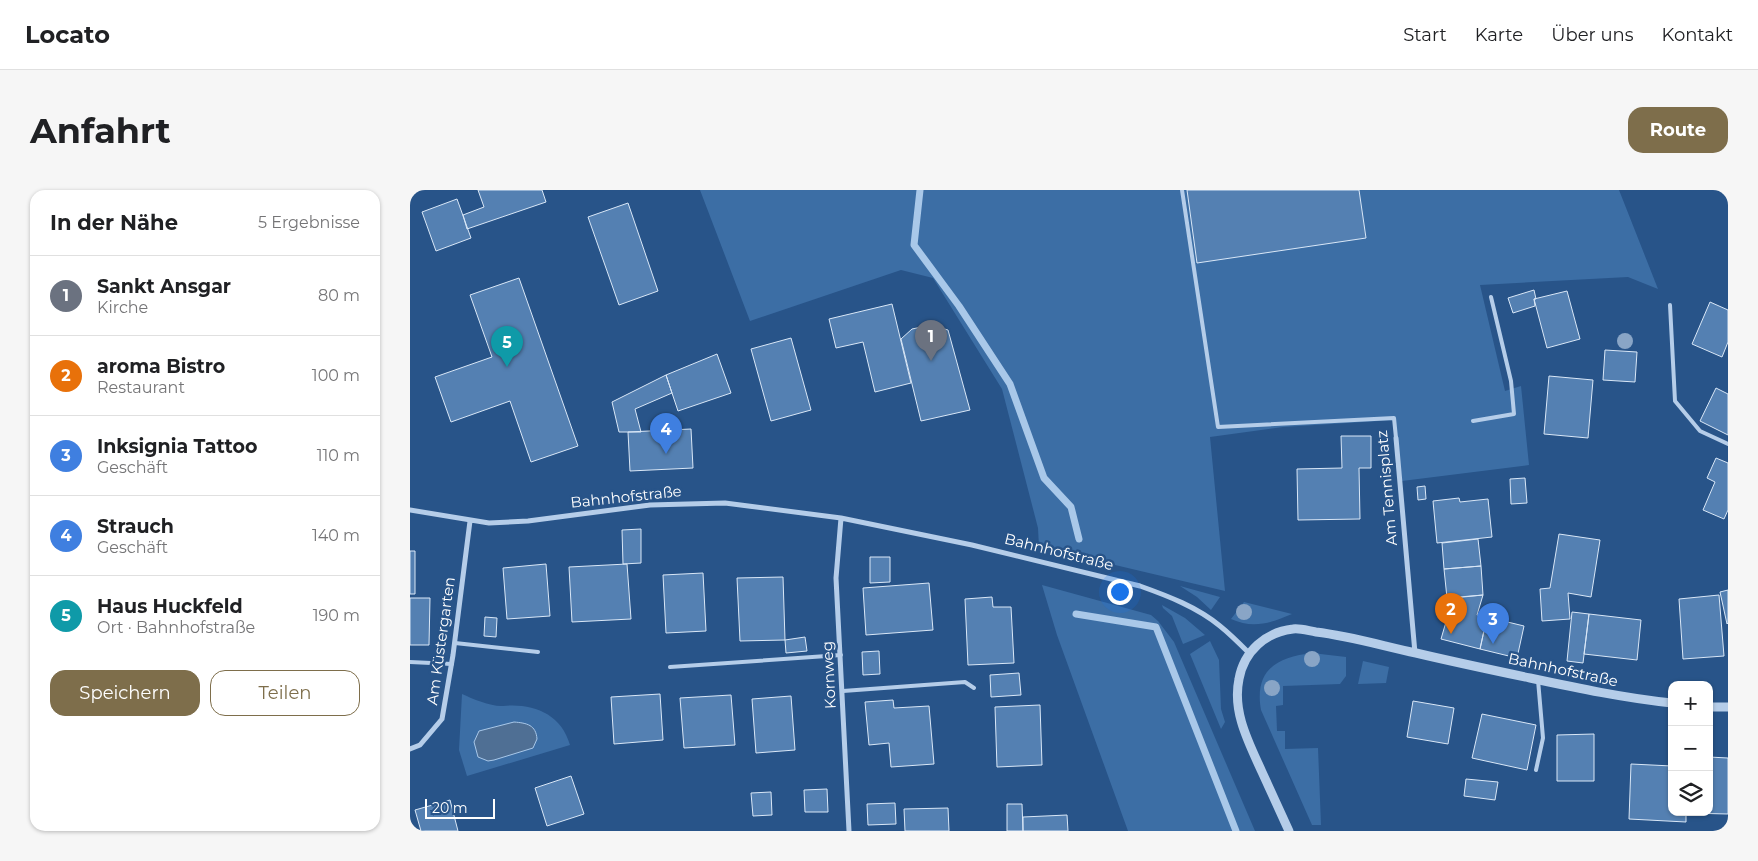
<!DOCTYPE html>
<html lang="de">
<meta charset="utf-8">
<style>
:root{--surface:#fff;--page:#f6f6f6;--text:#202124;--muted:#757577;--line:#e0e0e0;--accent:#7e6e4b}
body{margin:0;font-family:Montserrat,sans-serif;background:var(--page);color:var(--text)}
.controls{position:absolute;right:15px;bottom:15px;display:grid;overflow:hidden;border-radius:10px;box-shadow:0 1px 4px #0004}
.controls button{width:45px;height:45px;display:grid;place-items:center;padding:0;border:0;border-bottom:1px solid var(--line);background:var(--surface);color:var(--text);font:25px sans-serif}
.scale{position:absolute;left:15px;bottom:12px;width:70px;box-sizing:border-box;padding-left:5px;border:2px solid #fff;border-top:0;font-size:14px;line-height:18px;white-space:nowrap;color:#fff;-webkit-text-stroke:4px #285489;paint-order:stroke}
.you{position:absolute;left:709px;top:401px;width:18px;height:18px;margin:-12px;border:4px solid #fff;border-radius:50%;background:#1a73e8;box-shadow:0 0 0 8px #1a73e833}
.badge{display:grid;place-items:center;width:32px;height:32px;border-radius:50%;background:var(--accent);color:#fff;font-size:16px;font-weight:700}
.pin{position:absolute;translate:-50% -41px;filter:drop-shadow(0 1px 2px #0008)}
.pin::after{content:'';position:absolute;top:26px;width:18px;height:15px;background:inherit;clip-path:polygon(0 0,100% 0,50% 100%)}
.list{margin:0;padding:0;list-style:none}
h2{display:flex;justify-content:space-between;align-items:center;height:65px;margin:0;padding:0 20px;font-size:21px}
h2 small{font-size:16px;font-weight:400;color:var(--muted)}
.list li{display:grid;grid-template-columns:32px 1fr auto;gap:15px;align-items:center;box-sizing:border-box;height:80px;padding:0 20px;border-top:1px solid var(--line)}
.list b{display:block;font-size:19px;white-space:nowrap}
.list p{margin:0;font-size:16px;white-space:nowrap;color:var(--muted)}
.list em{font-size:16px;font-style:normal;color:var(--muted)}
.actions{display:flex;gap:10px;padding:15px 20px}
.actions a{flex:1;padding:11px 0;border:1px solid var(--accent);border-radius:15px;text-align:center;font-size:18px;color:var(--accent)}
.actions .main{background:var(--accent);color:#fff}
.icon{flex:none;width:28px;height:28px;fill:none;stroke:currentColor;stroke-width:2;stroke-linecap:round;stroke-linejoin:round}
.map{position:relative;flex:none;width:1318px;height:641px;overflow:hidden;border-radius:15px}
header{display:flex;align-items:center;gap:30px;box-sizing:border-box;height:70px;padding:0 25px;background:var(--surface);border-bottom:1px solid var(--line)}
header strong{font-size:24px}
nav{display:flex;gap:28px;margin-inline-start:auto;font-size:18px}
.intro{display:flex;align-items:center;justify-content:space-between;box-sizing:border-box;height:120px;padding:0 30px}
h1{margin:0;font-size:35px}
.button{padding:12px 22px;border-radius:15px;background:var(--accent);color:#fff;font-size:18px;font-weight:700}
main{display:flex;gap:30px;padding:0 30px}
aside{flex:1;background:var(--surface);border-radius:15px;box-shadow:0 1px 4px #0004}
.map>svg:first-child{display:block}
.green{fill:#3c6ea5}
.water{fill:#4f6f94;stroke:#a9c8e9}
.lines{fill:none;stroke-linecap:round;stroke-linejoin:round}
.stream{stroke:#a9c8e9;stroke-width:7}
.building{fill:#5480b2;stroke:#d9e7f7}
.service{stroke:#b5cde9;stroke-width:4}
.minor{stroke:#b5cde9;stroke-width:5}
.tertiary{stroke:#b5cde9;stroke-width:9}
.tree{fill:#89a5c6}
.labels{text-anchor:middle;stroke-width:5;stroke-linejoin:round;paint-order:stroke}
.street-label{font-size:15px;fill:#fff;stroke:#285489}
</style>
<header>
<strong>Locato</strong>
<nav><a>Start</a><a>Karte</a><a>Über uns</a><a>Kontakt</a></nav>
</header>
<div class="intro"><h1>Anfahrt</h1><a class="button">Route</a></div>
<main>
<aside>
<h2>In der Nähe<small>5 Ergebnisse</small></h2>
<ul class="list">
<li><span class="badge" style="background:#6b7280">1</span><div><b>Sankt Ansgar</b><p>Kirche</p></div><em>80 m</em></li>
<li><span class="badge" style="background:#e8710a">2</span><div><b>aroma Bistro</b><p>Restaurant</p></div><em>100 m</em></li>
<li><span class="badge" style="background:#3f7fe0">3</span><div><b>Inksignia Tattoo</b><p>Geschäft</p></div><em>110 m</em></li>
<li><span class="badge" style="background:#3f7fe0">4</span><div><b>Strauch</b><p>Geschäft</p></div><em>140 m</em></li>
<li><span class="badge" style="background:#0f9aa8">5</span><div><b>Haus Huckfeld</b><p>Ort · Bahnhofstraße</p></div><em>190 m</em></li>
</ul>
<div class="actions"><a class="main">Speichern</a><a>Teilen</a></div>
</aside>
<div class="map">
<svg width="1318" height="641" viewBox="0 0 1318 641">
<rect width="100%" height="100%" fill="#285489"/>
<path class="green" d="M290 0H1209L1248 99 1218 87 1070 95 1095 201 1111 196 1119 275 992 291 985 230 873 237 800 247 815 401 629 357 628 338 592 199 523 88 491 80 340 131Z
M632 395 741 425 748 431 764 452 845 641H718L647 445Z
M770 396 810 407 801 420 787 407Z
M834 412 882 424C861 433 843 439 821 429Z
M752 415 775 428 795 445 773 454 762 426 753 418Z
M800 451 809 470 811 519 815 532 811 539 780 464Z
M902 463 936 467V486L930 494 873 496V515L866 516 867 541H875V559L908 558 911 635H902L851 520C844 480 867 467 902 463Z
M953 471 979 477 976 493 948 494Z
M52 504C63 509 82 517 93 516 122 513 151 523 160 555L57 586 49 560Z"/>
<path class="water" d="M104 532C117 533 126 535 127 549L123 558 84 570 78 571 68 567 64 552 69 541Z"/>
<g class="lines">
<path class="stream" d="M510 0 504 55 549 116 600 194 634 288 661 317 669 349
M666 424 746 437 826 641"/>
</g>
<path class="building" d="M68 0H132L136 12 57 39 53 25 74 17Z
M777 0H949L956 48 787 73Z
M47 9 61 48 26 61 12 22Z
M218 13 248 101 209 115 178 27Z
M109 88 168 256 121 272 100 211 41 232 25 187 82 167 60 105Z
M1124 100 1126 109H1124L1125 116 1103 123 1098 108Z
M1157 101 1170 149 1137 158 1124 109Z
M1300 112 1318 120V152L1312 167 1282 154Z
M482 114 501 193 465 202 453 152 426 158 419 129Z
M521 135 538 140 560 220 511 231 491 149 502 139Z
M381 148 401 220 361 231 341 159Z
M1195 160 1227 162 1225 192 1193 190Z
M307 164 321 203 268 221 256 185Z
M256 185 262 203 225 219 231 242H209L202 212Z
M1139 186 1183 190 1178 248 1134 244Z
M1306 198 1318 204V245L1290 231Z
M281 239 283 278 220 281 218 242Z
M931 246H961V278H949L950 329 888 330 887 279 932 278Z
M1306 268 1318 273V320L1314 329 1293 320 1305 292 1297 288Z
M1115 288 1117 313 1101 314 1100 289Z
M1015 296 1016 309 1008 310 1007 297Z
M1049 308 1050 312 1078 309 1082 347 1027 353 1023 311Z
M231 339V373L213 374 212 340Z
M1149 344 1190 350 1181 407 1158 403 1160 429 1132 431 1130 399 1140 398Z
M1068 349 1071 376 1034 379 1032 353Z
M0 361H5V404H0Z
M460 367H480V392L460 393Z
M136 374 140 426 97 429 93 378Z
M217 374 221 429 162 432 159 377Z
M1071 376 1073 405 1037 408 1034 379Z
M293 383 296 441 256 443 253 385Z
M373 387 375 450 330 451 327 388Z
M519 393 523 440 456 445 453 398Z
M1318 400V433L1317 434 1310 402Z
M1073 405 1067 425 1077 427 1070 459 1031 449 1043 408Z
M1309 405 1314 466 1273 469 1269 409Z
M582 407 583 417H601L604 473 558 475 555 409Z
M0 408H20L19 455H0Z
M1162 422 1179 424 1173 473 1157 471Z
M1179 424 1231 430 1227 470 1174 464Z
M75 427 87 428 86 447 74 446Z
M1077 427 1114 436 1107 468 1070 459Z
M395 447 397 461 376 463 375 450Z
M469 461 470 484 453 485 452 462Z
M609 483 611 505 581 507 580 485Z
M250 504 253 550 204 554 201 507Z
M321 505 325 555 274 558 270 508Z
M381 506 385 560 346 563 342 509Z
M483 510 484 518 519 516 524 574 481 577 479 553 459 555 455 512Z
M1003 511 1044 518 1038 554 997 547Z
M630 515 632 575 587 577 585 517Z
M1072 524 1126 535 1117 580 1062 568Z
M1184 544V591H1147V545Z
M1299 567 1318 568V624L1276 623V632L1219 629 1221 574 1262 576V622H1299Z
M161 586 174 624 137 636 125 598Z
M1056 589 1088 592 1085 610 1054 606Z
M417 599 418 622H395L394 600Z
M361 602 362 625 343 626 341 603Z
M40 610 48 641H11L5 620Z
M485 613 486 634 458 635 457 614Z
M597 614H612L613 641H597Z
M538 618 539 641H495L494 619Z
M657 625 658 641H613V627Z"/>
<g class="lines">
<path class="service" d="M772 0 808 237 984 228 986 248
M1260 115 1265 211 1290 241 1318 254
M1063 231 1104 224 1101 191 1081 107
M45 453 128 462
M0 472 42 474
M260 477 431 465
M433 501 555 492 564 498
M1126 580 1133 548 1128 490"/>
<path class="minor" d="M986 248 1005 463
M0 320 79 333 118 331 240 315 315 313 431 328 562 355 730 396C758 406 787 417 810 436 820 444 830 454 839 463
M431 328 426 388 439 641
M0 559 10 555 32 529 43 465 60 331"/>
<path class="tertiary" d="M1299 517H1318
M879 641C870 621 861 602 852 582 839 553 822 522 829 489 834 461 856 442 883 439 890 438 899 441 906 442 940 446 973 456 1006 463 1044 472 1082 480 1120 488 1167 498 1214 508 1262 513"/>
</g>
<g class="tree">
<circle cx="1215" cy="151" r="8"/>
<circle cx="834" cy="422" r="8"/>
<circle cx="902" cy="469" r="8"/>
<circle cx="862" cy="498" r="8"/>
</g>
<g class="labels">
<g class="street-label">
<text transform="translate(977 298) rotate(-95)" y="5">Am Tennisplatz</text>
<text transform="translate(216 307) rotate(-6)" y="5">Bahnhofstraße</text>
<text transform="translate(649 362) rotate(14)" y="5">Bahnhofstraße</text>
<text transform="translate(31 451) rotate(-82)" y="5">Am Küstergarten</text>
<text transform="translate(1153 480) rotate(12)" y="5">Bahnhofstraße</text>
<text transform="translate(419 485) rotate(-93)" y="5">Kornweg</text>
</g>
</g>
</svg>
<div class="controls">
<button>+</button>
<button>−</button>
<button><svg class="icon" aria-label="layers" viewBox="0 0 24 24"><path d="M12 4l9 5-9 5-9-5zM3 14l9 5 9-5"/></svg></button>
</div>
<div class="scale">20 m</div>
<div class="you"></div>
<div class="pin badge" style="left:521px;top:171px;background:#6b7280">1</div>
<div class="pin badge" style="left:1041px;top:444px;background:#e8710a">2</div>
<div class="pin badge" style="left:1083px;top:454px;background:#3f7fe0">3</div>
<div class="pin badge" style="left:256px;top:264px;background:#3f7fe0">4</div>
<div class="pin badge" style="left:97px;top:177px;background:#0f9aa8">5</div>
</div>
</main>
